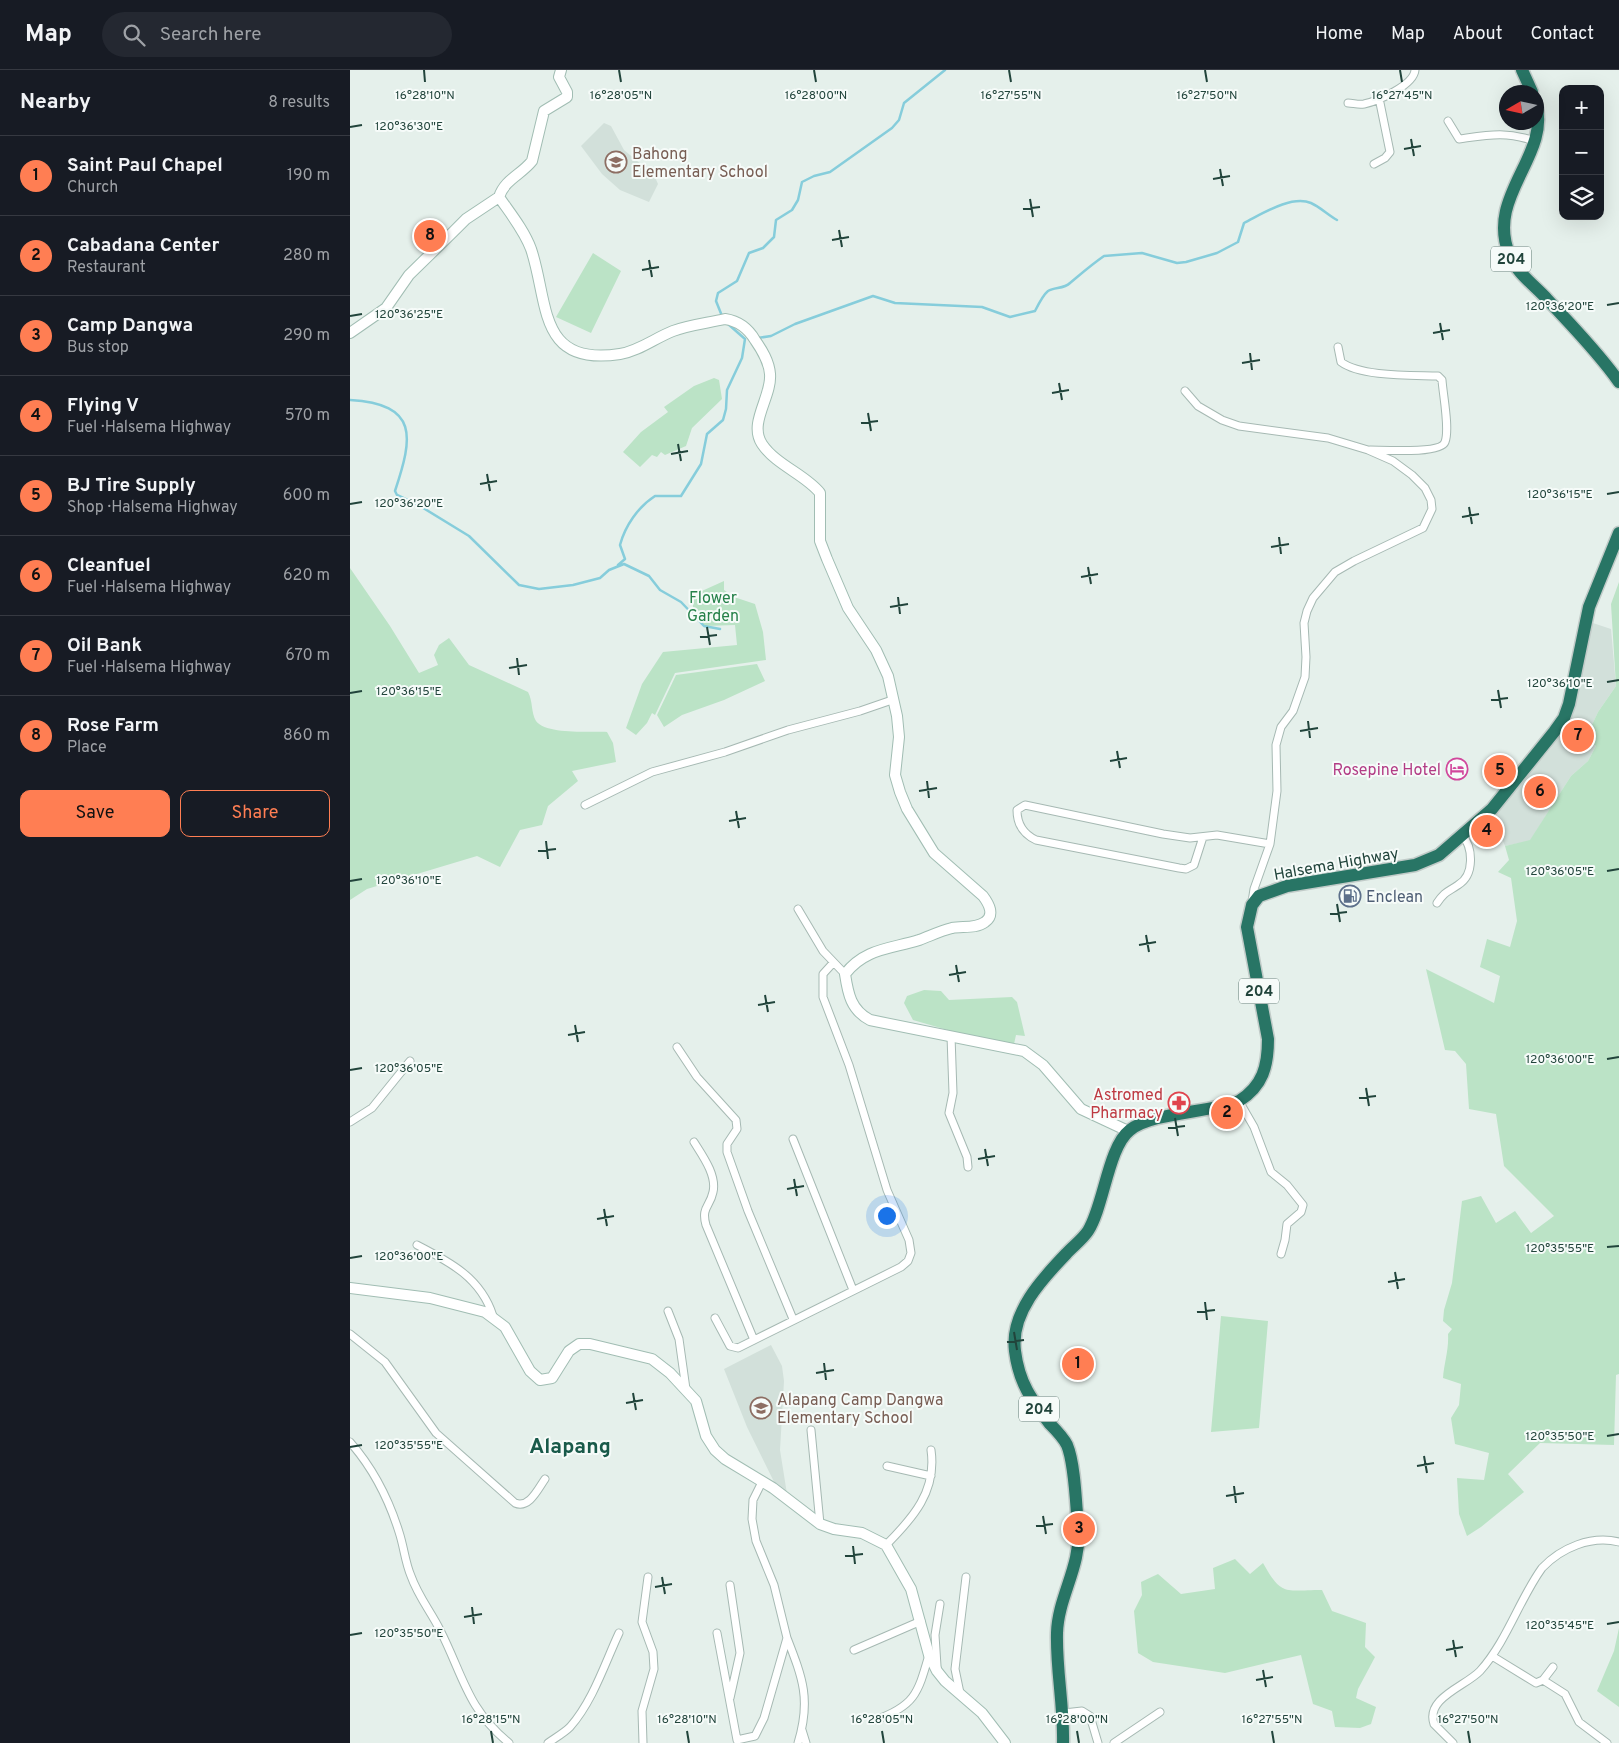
<!DOCTYPE html>
<meta charset="utf-8">
<style>
:root{--surface:#171b24;--page:#242831;--text:#f1f3f6;--muted:#9ea1a6;--line:#363941;--accent:#ff7e53}
body{margin:0;font-family:Overpass,sans-serif;background:var(--page);color:var(--text)}
.controls{position:absolute;right:15px;top:15px;display:grid;overflow:hidden;border-radius:10px;box-shadow:0 5px 20px #0002}
.controls button{width:45px;height:45px;display:grid;place-items:center;padding:0;border:0;border-bottom:1px solid var(--line);background:var(--surface);color:var(--text);font:25px sans-serif}
.compass{position:absolute;left:1149px;top:15px;width:45px;height:45px;border-radius:50%;background:var(--surface);box-shadow:0 5px 20px #0002;rotate:261deg}
.you{position:absolute;left:536px;top:1145px;width:18px;height:18px;margin:-12px;border:4px solid #fff;border-radius:50%;background:#1a73e8;box-shadow:0 0 0 8px #1a73e833}
.badge{display:grid;place-items:center;width:32px;height:32px;border-radius:50%;background:var(--accent);color:#111;font-size:16px;font-weight:700}
.pin{position:absolute;translate:-50% -50%;border:2px solid #fff;box-shadow:0 1px 5px #0006}
.list{margin:0;padding:0;list-style:none}
h2{display:flex;justify-content:space-between;align-items:center;height:65px;margin:0;padding:0 20px;font-size:21px}
h2 small{font-size:16px;font-weight:400;color:var(--muted)}
.list li{display:grid;grid-template-columns:32px 1fr auto;gap:15px;align-items:center;box-sizing:border-box;height:80px;padding:0 20px;border-top:1px solid var(--line)}
.list b{display:block;font-size:19px;white-space:nowrap}
.list p{margin:0;font-size:16px;white-space:nowrap;color:var(--muted)}
.list em{font-size:16px;font-style:normal;color:var(--muted)}
.actions{display:flex;gap:10px;padding:15px 20px}
.actions a{flex:1;padding:11px 0;border:1px solid var(--accent);border-radius:10px;text-align:center;font-size:18px;color:var(--accent)}
.actions .main{background:var(--accent);color:#111}
.icon{flex:none;width:28px;height:28px;fill:none;stroke:currentColor;stroke-width:2;stroke-linecap:round;stroke-linejoin:round}
.map{position:relative;flex:none;width:1269px;height:1673px;overflow:hidden}
header{display:flex;align-items:center;gap:30px;box-sizing:border-box;height:70px;padding:0 25px;background:var(--surface);border-bottom:1px solid var(--line)}
header strong{font-size:24px}
nav{display:flex;gap:28px;margin-inline-start:auto;font-size:18px}
.search{width:350px;height:45px;background:var(--page);display:flex;align-items:center;gap:12px;box-sizing:border-box;padding:0 18px;border-radius:28px;color:var(--muted);font-size:19px}
main{display:flex}
aside{flex:1;background:var(--surface)}
.map>svg:first-child{display:block}
.built{fill:#d2e0da}
.green{fill:#bbe3c6}
.lines{fill:none;stroke-linecap:round;stroke-linejoin:round}
.stream{stroke:#86cddb;stroke-width:2.5}
.street-casing{stroke:#a6b9b3;stroke-width:9}
.secondary-casing{stroke:#a1bdb3;stroke-width:12}
.highway-casing{stroke:#c1cbc8;stroke-width:15}
.street{stroke:#fff;stroke-width:7}
.secondary{stroke:#fff;stroke-width:10}
.highway{stroke:#287565;stroke-width:12}
.ticks{fill:none;stroke:#21443b;stroke-width:2}
.labels{text-anchor:middle;stroke-width:4;stroke-linejoin:round;paint-order:stroke}
.shield{fill:#f6fbf9;stroke:#617b74;stroke-width:1}
.shield-label{font-size:15px;font-weight:bold;fill:#21443b}
.education-label{font-size:16px;fill:#785e54;stroke:#f6fbf9;text-anchor:start}
.park-label{font-size:16px;fill:#258149;stroke:#f6fbf9}
.hotel-label{font-size:16px;fill:#b23c85;stroke:#f6fbf9;text-anchor:end}
.street-label{font-size:16px;fill:#21443b;stroke:#f6fbf9}
.service-label{font-size:16px;fill:#4e5e75;stroke:#f6fbf9;text-anchor:start}
.health-label{font-size:16px;fill:#be3a42;stroke:#f6fbf9;text-anchor:end}
.district-label{font-size:21px;font-weight:bold;fill:#195a4a;stroke:#f6fbf9}
.ticks-label{font-size:12px;text-anchor:middle;fill:#21443b;stroke:#f6fbf9;stroke-width:4;stroke-linejoin:round;paint-order:stroke}
</style>
<header>
<strong>Map</strong>
<div class="search"><svg class="icon" aria-label="search" viewBox="0 0 24 24"><circle cx="10" cy="10" r="6"/><path d="M15 15l6 6"/></svg>Search here</div>
<nav><a>Home</a><a>Map</a><a>About</a><a>Contact</a></nav>
</header>
<main>
<aside>
<h2>Nearby<small>8 results</small></h2>
<ul class="list">
<li><span class="badge">1</span><div><b>Saint Paul Chapel</b><p>Church</p></div><em>190 m</em></li>
<li><span class="badge">2</span><div><b>Cabadana Center</b><p>Restaurant</p></div><em>280 m</em></li>
<li><span class="badge">3</span><div><b>Camp Dangwa</b><p>Bus stop</p></div><em>290 m</em></li>
<li><span class="badge">4</span><div><b>Flying V</b><p>Fuel · Halsema Highway</p></div><em>570 m</em></li>
<li><span class="badge">5</span><div><b>BJ Tire Supply</b><p>Shop · Halsema Highway</p></div><em>600 m</em></li>
<li><span class="badge">6</span><div><b>Cleanfuel</b><p>Fuel · Halsema Highway</p></div><em>620 m</em></li>
<li><span class="badge">7</span><div><b>Oil Bank</b><p>Fuel · Halsema Highway</p></div><em>670 m</em></li>
<li><span class="badge">8</span><div><b>Rose Farm</b><p>Place</p></div><em>860 m</em></li>
</ul>
<div class="actions"><a class="main">Save</a><a>Share</a></div>
</aside>
<div class="map">
<svg width="1269" height="1673" viewBox="0 0 1269 1673">
<rect width="100%" height="100%" fill="#e5f0eb"/>
<path class="built" d="M254 53 261 56 274 80 304 105 308 114 299 132 270 120 252 104 231 76Z
M1240 552 1261 559 1266 616 1248 642 1236 669 1246 676 1238 691 1221 706 1180 771 1155 776 1148 759 1131 777 1119 765 1143 746 1201 678 1218 652Z
M421 1275 432 1296 434 1311 430 1380 437 1424 429 1422 397 1357 374 1299Z"/>
<path class="green" d="M243 183 271 201 241 263 206 247Z
M364 308 369 310 372 329 342 358 336 376 315 385 311 382 307 387 302 385 290 397 273 382 291 362 318 342 314 337 344 316Z
M0 498 40 556 69 603 88 595 84 585 89 575 99 568 119 595 178 622C183 631 181 643 186 651 196 665 241 661 257 662L263 673 266 692 222 701 228 711 198 736 192 755 170 760 150 797 127 786 17 819 0 830Z
M374 511V520L384 527 405 534 413 562 416 590 325 603 305 645 302 643 297 653 286 665 276 658 292 614 313 582 387 575 385 555 354 556 343 545V525Z
M1269 512V1304L1266 1305 1264 1375 1190 1373 1158 1404 1174 1422 1131 1457 1117 1466 1109 1444 1107 1408 1134 1410 1139 1383 1105 1374 1101 1348 1109 1335 1111 1314 1093 1308C1094 1293 1099 1280 1098 1264L1102 1259 1093 1251 1094 1240 1102 1213 1112 1131 1131 1126 1146 1153 1165 1141 1181 1163 1204 1146 1154 1096 1146 1044 1119 1039 1116 994 1105 981 1095 980 1076 899 1144 933 1150 906 1130 897 1137 869 1160 877 1167 851 1161 808 1148 802 1159 790 1155 776 1180 770 1221 706 1238 691 1246 676 1236 668 1248 642 1266 616 1261 534Z
M407 594 415 611 374 630 332 645 314 657 307 645 326 605Z
M574 920 591 921 599 930 662 927 667 932 675 966 666 965 664 974 625 968 563 950 554 933 557 926Z
M871 1246 918 1251 909 1358 861 1362Z
M885 1489 900 1504 913 1493C932 1527 935 1520 972 1520L982 1541 1016 1553 1015 1577 1025 1587 1008 1619 1006 1628 1026 1637 1021 1654 1010 1658 985 1657 982 1641 963 1634 951 1585 875 1603 803 1592 788 1583 784 1541 792 1525 791 1512 808 1504 831 1524 865 1519 863 1498Z
M1269 1558V1637L1247 1621 1264 1581Z"/>
<g class="lines">
<path class="stream" d="M372 246 366 231 368 223 387 211 399 183 413 178 424 167 426 150 442 140 448 130 452 112 464 106 480 102 542 58 549 50 554 33 595 0
M378 254 395 269
M408 268 421 266 445 254 523 226 545 233 632 237 660 247 685 241C688 235 693 225 698 221 705 217 714 219 720 213 732 203 741 195 754 186L792 183 827 193 836 192 867 183 888 172 894 153C912 144 941 125 961 133 970 137 978 145 987 150
M0 330C69 334 63 367 45 421L47 425 70 436 119 466 169 515 189 519 223 515 250 508 259 500 274 494 299 506 310 520 331 532 354 556 370 559
M268 495 275 489 270 475C275 456 288 437 305 426H331L351 394 357 364 373 350 376 339 377 320 392 288 395 269"/>
<g class="street-casing">
<path id="street" d="M998 33C1003 33 1008 35 1014 34 1028 31 1064 15 1065 0
M1098 51 1109 69C1138 65 1156 61 1184 71
M1024 94 1035 88 1040 82 1029 28
M988 277 991 292C1011 307 1063 305 1088 306L1092 310C1093 325 1100 359 1095 372 1091 384 1033 380 1020 380
M835 321 848 336 872 350 889 356 978 368 1018 380 1043 391 1062 405 1075 418 1081 430 1082 439 1073 458 1004 491 985 502 963 528 957 541 954 553 956 587 955 607 943 641 931 657 926 675 927 721 920 774 904 819 902 832
M235 735 302 702 375 682 438 660 510 641 542 630
M853 767 844 795 836 799 829 798 686 770C673 764 667 754 667 740L675 735 813 764 840 768 867 765 920 774
M1087 833C1095 821 1098 822 1108 815 1125 805 1123 777 1112 765
M448 839 473 881 495 904
M601 966 603 1023 599 1043 617 1087 618 1097
M327 977 347 1007 386 1050 387 1059 377 1074V1082L398 1141 443 1249
M889 1031 904 1057 921 1102 937 1115 953 1135 951 1142 937 1154 935 1170 931 1184
M0 1052 22 1038 60 991
M443 1069 503 1220
M344 1072C352 1085 367 1105 363 1122 360 1137 351 1137 356 1155L404 1270
M67 1175C100 1192 131 1208 143 1246
M318 1241 329 1269 336 1319
M365 1248 380 1276 388 1278 551 1197 558 1191 561 1183 559 1170 537 1120 499 995 473 927V904L483 893
M0 1264 35 1292 86 1363 165 1433C179 1439 188 1419 195 1409
M461 1360 470 1454
M0 1372C22 1397 39 1430 49 1462 54 1477 55 1492 61 1506 68 1526 81 1542 90 1560 113 1605 117 1639 159 1673
M537 1396 581 1406
M536 1475C563 1448 587 1421 581 1380
M367 1563 387 1670 405 1666 414 1648 437 1568 424 1515 406 1471 402 1449 403 1430 412 1412
M437 1568C453 1609 461 1630 448 1673
M504 1580 571 1551
M1142 1586 1186 1613 1193 1610 1203 1597
M587 1596 585 1565 590 1534
M1193 1610 1215 1624 1229 1652 1257 1673
M610 1623 605 1599 616 1507
M380 1628 390 1583 380 1515
M714 1643 732 1641 740 1646 748 1673
M525 1650C565 1636 568 1623 579 1585
M452 1660 456 1673
M198 1673C205 1668 214 1663 220 1657 243 1631 255 1593 269 1563
M293 1673 292 1641 304 1599 303 1582 292 1552 298 1507
M764 1673 810 1642
M1103 1673 1084 1654C1075 1628 1116 1616 1130 1601 1157 1571 1169 1530 1192 1498 1211 1478 1241 1465 1269 1472"/>
</g>
<g class="secondary-casing">
<path id="secondary" d="M149 127C160 143 174 160 181 179 199 232 187 297 270 284 289 281 305 268 323 261 339 255 358 253 375 249 388 251 398 258 405 270 412 280 419 291 420 304 422 327 398 353 412 374 426 395 456 405 470 423V471L477 489 498 538 526 580 538 606 547 646 549 667 545 705 550 722 557 739 584 783 633 826C639 834 645 845 635 852 626 859 612 856 602 858 590 861 580 866 569 870 541 879 515 878 495 904 498 924 501 940 520 950L674 981 693 995 731 1039 778 1061
M149 127C155 109 171 105 182 91L194 41 217 27V22L209 7 211 0
M0 263 36 238 59 205 103 162 116 149 149 127
M0 1218 80 1228 135 1242 155 1257 180 1301 190 1310 202 1308 219 1281 229 1274H240L302 1289 320 1303 346 1331 356 1366 365 1380 375 1389 423 1418 470 1454 484 1459 512 1463 536 1475 561 1519 579 1585 587 1601 595 1611 632 1643 655 1673"/>
</g>
<g class="highway-casing">
<path id="highway" d="M1172 0 1182 22
M1186 34C1201 86 1134 127 1160 186 1166 202 1185 216 1197 229 1221 255 1248 282 1269 312
M713 1673C714 1636 706 1600 707 1563 708 1526 732 1496 728 1457 726 1435 725 1394 717 1375 713 1367 706 1360 700 1354 681 1329 669 1313 665 1281 660 1243 692 1209 716 1184 723 1176 732 1170 738 1161 754 1136 758 1077 780 1060 802 1042 859 1043 889 1031 913 1016 918 996 918 969L897 857 902 835 909 826 937 816 1065 795 1089 785 1142 739 1204 662 1214 648 1219 634 1239 537 1269 463"/>
</g>
<use href="#street" class="street"/>
<use href="#secondary" class="secondary"/>
<use href="#highway" class="highway"/>
</g>
<path class="ticks" d="M74 0 75 12M269 0 271 12M464 0 466 12M659 0 661 12M855 0 857 12M1050 0 1052 12M0 57 12 55M1061 69 1064 86M1054 79 1071 76M870 99 873 116M863 109 880 106M680 129 683 147M673 139 690 137M489 160 492 177M482 170 499 167M299 190 302 207M292 200 309 197M1257 235 1269 233M0 246 12 244M1090 253 1093 270M1083 263 1100 260M900 283 902 300M892 293 910 290M709 313 712 330M702 323 719 320M518 343 521 361M511 353 528 351M328 374 331 391M321 384 338 381M137 404 140 421M130 414 147 411M1257 424 1269 422M0 434 12 432M1119 437 1122 454M1112 447 1129 444M929 467 931 484M921 477 939 474M738 497 741 514M731 507 748 504M548 527 550 544M540 537 558 534M357 557 360 575M350 567 367 565M167 588 169 605M159 598 177 595M1257 612 1269 610M1148 620 1151 638M0 623 12 621M1141 630 1158 628M958 651 960 668M950 661 968 658M767 681 770 698M760 691 777 688M577 711 579 728M569 721 587 718M386 741 389 758M379 751 396 748M196 771 198 789M188 781 206 779M1257 801 1269 799M0 811 12 809M987 834 990 852M980 844 997 842M796 865 799 882M789 875 806 872M606 895 609 912M599 905 616 902M415 925 418 942M408 935 425 932M225 955 228 972M218 965 235 962M1257 989 1269 987M0 1000 12 998M1016 1018 1019 1036M1009 1028 1026 1026M825 1048 828 1066M818 1058 835 1056M635 1079 638 1096M628 1089 645 1086M444 1109 447 1126M437 1119 454 1116M254 1139 257 1156M247 1149 264 1146M1257 1177 1269 1176M0 1188 12 1186M1045 1202 1048 1219M1038 1212 1055 1209M855 1232 857 1250M847 1242 865 1240M664 1262 667 1280M657 1272 674 1270M474 1293 476 1310M466 1303 484 1300M283 1323 286 1340M276 1333 293 1330M1257 1366 1269 1364M0 1377 12 1375M1074 1386 1077 1403M1067 1396 1084 1393M884 1416 886 1433M876 1426 894 1423M693 1446 696 1464M686 1456 703 1454M503 1476 505 1494M495 1486 513 1484M312 1507 315 1524M305 1517 322 1514M122 1537 124 1554M114 1547 132 1544M1257 1554 1269 1552M0 1565 12 1563M1103 1570 1106 1587M1096 1580 1113 1577M913 1600 916 1617M906 1610 923 1607M141 1661 143 1673M337 1661 339 1673M532 1661 534 1673M727 1661 729 1673M922 1661 924 1673M1118 1661 1120 1673"/>
<defs>
<g id="school-ring" transform="scale(1.125)"><circle r="9.5" fill="#f6fbf9" stroke="#8d6e63" stroke-width="1.5"/><path d="M0-5L7-2L0 1L-7-2ZM-4 1L0 2.5L4 1V4Q0 6-4 4Z" fill="#8d6e63"/></g>
<g id="hotel-ring" transform="scale(1.125)"><circle r="9.5" fill="#f6fbf9" stroke="#d1479c" stroke-width="1.5"/><path d="M-6-4.5h1.5V1H6V5H4.5V3h-9V5H-6ZM-4 0a1.8 1.8 0 1 1 3.6 0ZM.5 0V-2.5h3Q6-2.5 6 0Z" fill="#d1479c"/></g>
<g id="fuel-ring" transform="scale(1.125)"><circle r="9.5" fill="#f6fbf9" stroke="#5c6f8a" stroke-width="1.5"/><path d="M-5.5-6h7V0h2V4h1.3V-2.5L3-4.5l.8-.8L6-3V5H2.5V1h-1V6h-7ZM-4.2-4.7v3.2H.2V-4.7Z" fill="#5c6f8a"/></g>
<g id="pharmacy-ring" transform="scale(1.125)"><circle r="9.5" fill="#f6fbf9" stroke="#e0444e" stroke-width="1.5"/><path d="M-2-6h4v4h4v4h-4v4h-4v-4h-4v-4h4Z" fill="#e0444e"/></g>
</defs>
<g fill-rule="evenodd">
<use href="#school-ring" x="266" y="92"/>
<use href="#hotel-ring" x="1107" y="699"/>
<use href="#fuel-ring" x="1000" y="826"/>
<use href="#pharmacy-ring" x="829" y="1033"/>
<use href="#school-ring" x="411" y="1338"/>
</g>
<g class="labels">
<g class="shield">
<rect x="1141" y="176.5" width="40" height="25" rx="4"/>
<rect x="889" y="908.5" width="40" height="25" rx="4"/>
<rect x="669" y="1326.5" width="40" height="25" rx="4"/>
</g>
<g class="shield-label">
<text x="1161" y="194">204</text>
<text x="909" y="926">204</text>
<text x="689" y="1344">204</text>
</g>
<g class="education-label">
<text x="282" y="89">Bahong<tspan x="282" dy="18">Elementary School</tspan></text>
<text x="427" y="1335">Alapang Camp Dangwa<tspan x="427" dy="18">Elementary School</tspan></text>
</g>
<g class="park-label">
<text x="363" y="533">Flower<tspan x="363" dy="18">Garden</tspan></text>
</g>
<g class="hotel-label">
<text x="1091" y="705">Rosepine Hotel</text>
</g>
<g class="street-label">
<text transform="translate(986 793) rotate(-10)" y="6">Halsema Highway</text>
</g>
<g class="service-label">
<text x="1016" y="832">Enclean</text>
</g>
<g class="health-label">
<text x="813" y="1030">Astromed<tspan x="813" dy="18">Pharmacy</tspan></text>
</g>
<g class="district-label">
<text x="220" y="1383">Alapang</text>
</g>
</g>
<g class="ticks-label">
<text x="75" y="29">16°28'10"N</text>
<text x="271" y="29">16°28'05"N</text>
<text x="466" y="29">16°28'00"N</text>
<text x="661" y="29">16°27'55"N</text>
<text x="857" y="29">16°27'50"N</text>
<text x="1052" y="29">16°27'45"N</text>
<text x="59" y="60">120°36'30"E</text>
<text x="1210" y="240">120°36'20"E</text>
<text x="59" y="248">120°36'25"E</text>
<text x="1210" y="428">120°36'15"E</text>
<text x="59" y="437">120°36'20"E</text>
<text x="1210" y="617">120°36'10"E</text>
<text x="59" y="625">120°36'15"E</text>
<text x="1210" y="805">120°36'05"E</text>
<text x="59" y="814">120°36'10"E</text>
<text x="1210" y="993">120°36'00"E</text>
<text x="59" y="1002">120°36'05"E</text>
<text x="1210" y="1182">120°35'55"E</text>
<text x="59" y="1190">120°36'00"E</text>
<text x="1210" y="1370">120°35'50"E</text>
<text x="59" y="1379">120°35'55"E</text>
<text x="1210" y="1559">120°35'45"E</text>
<text x="59" y="1567">120°35'50"E</text>
<text x="141" y="1653">16°28'15"N</text>
<text x="337" y="1653">16°28'10"N</text>
<text x="532" y="1653">16°28'05"N</text>
<text x="727" y="1653">16°28'00"N</text>
<text x="922" y="1653">16°27'55"N</text>
<text x="1118" y="1653">16°27'50"N</text>
</g>
</svg>
<div class="controls">
<button>+</button>
<button>−</button>
<button><svg class="icon" aria-label="layers" viewBox="0 0 24 24"><path d="M12 4l9 5-9 5-9-5zM3 14l9 5 9-5"/></svg></button>
</div>
<svg class="compass" viewBox="-18 -18 36 36"><path d="M0-13l5 13h-10z" fill="#e53935"/><path d="M0 13l5-13h-10z" fill="#9ea1a6"/></svg>
<div class="you"></div>
<div class="pin badge" style="left:728px;top:1294px">1</div>
<div class="pin badge" style="left:877px;top:1043px">2</div>
<div class="pin badge" style="left:729px;top:1459px">3</div>
<div class="pin badge" style="left:1137px;top:761px">4</div>
<div class="pin badge" style="left:1150px;top:701px">5</div>
<div class="pin badge" style="left:1190px;top:722px">6</div>
<div class="pin badge" style="left:1228px;top:666px">7</div>
<div class="pin badge" style="left:80px;top:166px">8</div>
</div>
</main>
